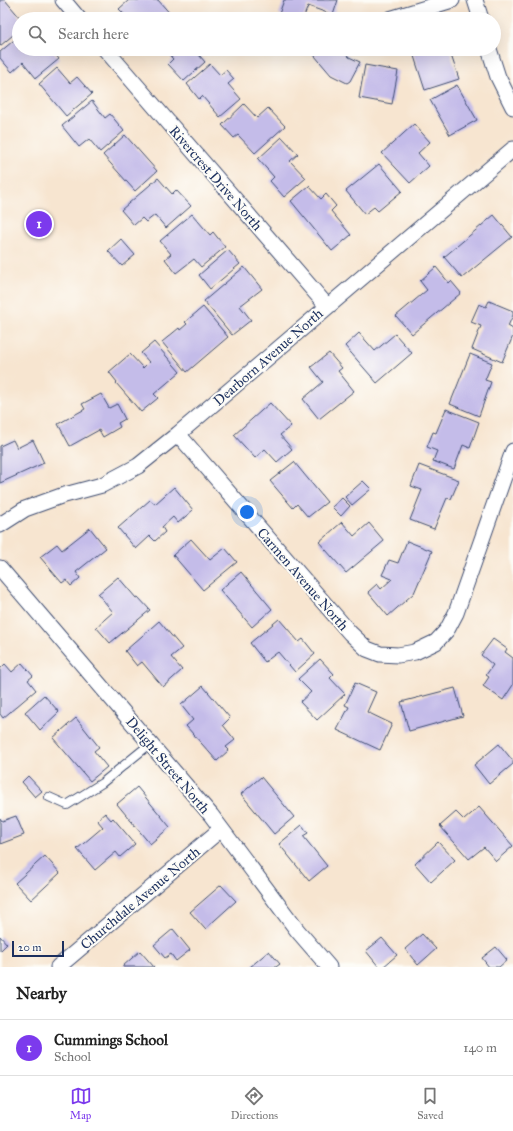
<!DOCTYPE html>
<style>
:root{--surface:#fff;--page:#f2f2f2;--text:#222;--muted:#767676;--line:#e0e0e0;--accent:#7c3aed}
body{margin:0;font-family:"IM FELL Great Primer",serif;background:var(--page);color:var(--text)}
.scale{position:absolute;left:12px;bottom:10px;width:52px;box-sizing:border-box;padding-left:4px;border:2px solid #1b2f5e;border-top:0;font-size:11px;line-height:14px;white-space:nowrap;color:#1b2f5e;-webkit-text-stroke:3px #fdfcf7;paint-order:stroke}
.you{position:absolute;left:247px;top:512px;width:14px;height:14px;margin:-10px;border:3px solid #fff;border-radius:50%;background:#1a73e8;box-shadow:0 0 0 6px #1a73e833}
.badge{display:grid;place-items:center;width:26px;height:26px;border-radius:50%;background:var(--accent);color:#fff;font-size:13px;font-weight:700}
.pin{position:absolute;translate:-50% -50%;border:2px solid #fff;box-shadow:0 1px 4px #0006}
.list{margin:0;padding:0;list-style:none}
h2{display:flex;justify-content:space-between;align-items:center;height:52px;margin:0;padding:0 16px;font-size:17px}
h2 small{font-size:13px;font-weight:400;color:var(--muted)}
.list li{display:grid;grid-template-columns:26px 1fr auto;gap:12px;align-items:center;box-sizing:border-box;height:56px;padding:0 16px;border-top:1px solid var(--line)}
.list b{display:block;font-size:15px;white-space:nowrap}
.list p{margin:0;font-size:13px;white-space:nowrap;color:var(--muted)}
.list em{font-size:13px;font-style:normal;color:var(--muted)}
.icon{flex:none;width:22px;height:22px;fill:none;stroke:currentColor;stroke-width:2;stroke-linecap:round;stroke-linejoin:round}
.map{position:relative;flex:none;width:513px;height:967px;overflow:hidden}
.search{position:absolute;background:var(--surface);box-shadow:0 4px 16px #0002;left:12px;right:12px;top:12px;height:44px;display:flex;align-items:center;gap:10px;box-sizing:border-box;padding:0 14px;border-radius:22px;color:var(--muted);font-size:15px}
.sheet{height:108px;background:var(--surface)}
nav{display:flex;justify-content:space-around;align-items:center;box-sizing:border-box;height:56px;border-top:1px solid var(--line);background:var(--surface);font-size:11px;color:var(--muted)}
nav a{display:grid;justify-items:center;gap:2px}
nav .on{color:var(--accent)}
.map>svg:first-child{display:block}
.building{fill:#c4bce9}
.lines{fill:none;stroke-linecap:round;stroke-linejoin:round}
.lane-casing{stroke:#3c4a6f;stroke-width:10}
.street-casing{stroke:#3c4a6f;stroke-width:17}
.lane{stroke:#fff;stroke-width:8}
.street{stroke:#fff;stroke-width:15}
.labels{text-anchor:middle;stroke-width:4;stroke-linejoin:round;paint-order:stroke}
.street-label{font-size:14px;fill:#1b2f5e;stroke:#fdfcf7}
</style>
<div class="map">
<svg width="513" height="967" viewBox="0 0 513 967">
<rect width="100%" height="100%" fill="#fdfcf7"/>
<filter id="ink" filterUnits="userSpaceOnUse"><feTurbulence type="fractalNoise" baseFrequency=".025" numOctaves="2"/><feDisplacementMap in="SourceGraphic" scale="8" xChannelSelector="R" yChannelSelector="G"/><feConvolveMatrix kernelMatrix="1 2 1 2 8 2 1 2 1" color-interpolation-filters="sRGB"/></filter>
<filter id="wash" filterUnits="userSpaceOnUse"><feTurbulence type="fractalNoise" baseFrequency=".012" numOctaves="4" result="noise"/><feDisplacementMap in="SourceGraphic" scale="16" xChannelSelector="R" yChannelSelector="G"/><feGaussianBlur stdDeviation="0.9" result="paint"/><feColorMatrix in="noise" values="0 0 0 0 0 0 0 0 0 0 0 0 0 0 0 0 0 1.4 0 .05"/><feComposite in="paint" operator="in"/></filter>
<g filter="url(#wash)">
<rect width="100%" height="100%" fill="#f7e5d0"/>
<g id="blocks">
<path class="building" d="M0 0H5L21 19H19V30L0 46Z
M129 0H158L173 17 172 19H129L119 9Z
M284 0H338L333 15 308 6 303 19H292L279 14Z
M19 36V49H51L59 59 36 78 23 62 12 72 0 58V52Z
M164 49H194L205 62 184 81 168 64 173 59Z
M309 49H342L349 57 360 62 350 81 347 83 331 75Z
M416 49H449L459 79 425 90 412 50Z
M210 64 220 75 226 70 234 79 228 84 241 99 220 117 202 96 199 99 187 84Z
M365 65 398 71 392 104 359 98Z
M57 68 70 83 77 77 92 94 66 116 39 84Z
M457 85 477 120 450 135 430 100Z
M92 101 105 118 110 114 124 131 100 152 89 139 79 147 62 126Z
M244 104 257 118 268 108 285 126 255 153 238 135 234 138 222 125Z
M414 124 430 142 418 153 429 166 410 183 382 153Z
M125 135 157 171 135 191 103 155Z
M282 137 298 154 290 161 306 178 284 197 270 181 274 177 258 159Z
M379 164 402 191 378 211 374 207 365 214 346 191Z
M158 178 172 194 176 190 191 206 166 228 155 215 146 222 142 218 134 225 121 210Z
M309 186 321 199 326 194 336 206 331 211 351 235 332 251 291 201Z
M192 214 210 235 213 232 225 247 201 267 194 259 176 273 165 259 171 254 160 241Z
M494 215 512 237 462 278 444 257Z
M121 239 135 255 122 266 108 251Z
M228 250 240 264 210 289 199 275Z
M244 267 262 289 240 306 251 320 232 335 204 301Z
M436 267 449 283 451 281 461 293 412 334 396 316 427 290 420 281Z
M489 301 513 311V315L508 326 513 329V336L502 362 472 349 481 326 471 322 479 304 486 307Z
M203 307 228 337 187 372 162 342 179 328 180 330 187 324 185 322Z
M359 333 375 351 395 334 412 353 377 383 345 346Z
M154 342 180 372 154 394 158 398 141 412 116 383 117 382 109 372 130 354 143 368 149 362 141 353Z
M329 353 342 368 338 371 354 391 319 419 303 399 323 382 311 367Z
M470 354 492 363 485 380 491 382 479 416 450 404Z
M101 394 109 408 117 404 125 419 118 423 120 427 103 437 99 430 70 446 58 424 85 409 82 404Z
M270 403 291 426 280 435 292 449 277 462 265 449 255 458 234 435Z
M446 409 479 422 470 448 463 445 454 469 433 461 437 451 427 447 433 432 436 433Z
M13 440 17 448 33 440 44 463 0 483V446Z
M294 462 327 502 308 517 297 504 293 508 270 481Z
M419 465 459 480 451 499 447 498 434 529 410 520 422 490 411 486Z
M363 481 371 489 352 505 345 497Z
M174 487 193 510 178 523 173 517 162 527 165 532 155 541 150 536 136 549 118 528 150 500 155 504Z
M342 498 350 506 341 516 332 507Z
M342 522 354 536 369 523 384 541 346 573 319 542Z
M90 528 106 548 76 572 80 578 71 586 66 580 62 583 40 557 57 544 62 550Z
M191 539 210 560 225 548 237 562 203 590 173 555Z
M407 541 432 551 414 593 388 616 368 592 377 584 381 589 392 579 382 575 389 560 398 563Z
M241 572 272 609 252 627 220 590Z
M118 577 136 598 138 597 150 610 110 643 96 627 113 612 98 594Z
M279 619 299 642 303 639 315 654 295 672 278 652 265 662 250 643Z
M159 621 182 648 171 657 182 670 163 687 142 662 137 666 125 651Z
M493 639 507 649 505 652 513 658V685L503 700 483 686 489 677 486 675 493 665 481 655Z
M320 659 334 674 330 678 345 694 317 720 300 702 311 692 298 679Z
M22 663 33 676 28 680 36 690 3 718 0 714V669L5 664 12 672Z
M355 683 376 692 367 712 392 724 380 750 337 730 349 707 345 705Z
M203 686 230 718 223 725 235 740 226 747 229 750 217 761 186 726 193 720 181 705Z
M455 688 463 716 409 731 401 702Z
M44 695 59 712 40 730 25 712Z
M76 718 99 747 94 751 107 767 90 781 53 738Z
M499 744 513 761V764L489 784 474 765Z
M28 776 42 791 35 797 22 782Z
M261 777 294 817 274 834 241 794Z
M137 787 170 827 150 844 117 804Z
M479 807 513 846 496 861 484 847 469 859 440 826 456 812 464 820Z
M105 813 111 820 113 818 135 844 120 857 116 852 95 870 77 849 103 827 97 820Z
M16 816 24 835 0 844V818L2 821Z
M302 825 308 833 303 836 327 866 309 881 279 844Z
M438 842 455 860 431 882 415 864Z
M45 856 60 873 31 900 15 883Z
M221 885 236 901 205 929 190 912Z
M173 929 190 950 176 961 171 954 165 958 154 945Z
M422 934 436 949 418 965 405 949Z
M0 936 7 944 0 951Z
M382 938 397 955 383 967H379L366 951Z
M496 947 507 960 499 967H489L482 958Z
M140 951 154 967H123V966Z
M269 951 280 964 276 967H250Z"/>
</g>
</g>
<g filter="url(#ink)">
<use href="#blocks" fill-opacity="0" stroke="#3c4a6f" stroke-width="1"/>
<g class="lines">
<g class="lane-casing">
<path id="lane" d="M49 797 67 805 102 783 150 744"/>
</g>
<g class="street-casing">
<path id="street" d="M63 0 79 19
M475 0 481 19
M390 19 452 0
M105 49 327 306
M489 49 498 77 513 107
M178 434 350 633 367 649 380 654 398 655 415 652 436 642 447 630 456 613 513 451
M0 525 25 509 61 496 102 485 138 466 178 434 513 149
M0 568 211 815 297 930 329 967
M58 967 221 829"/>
</g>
<use href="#lane" class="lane"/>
<use href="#street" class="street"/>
</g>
</g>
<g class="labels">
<g class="street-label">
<text transform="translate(216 178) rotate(49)" y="5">Rivercrest Drive North</text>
<text transform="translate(268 357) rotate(-41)" y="5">Dearborn Avenue North</text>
<text transform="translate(303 579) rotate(49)" y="5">Carmen Avenue North</text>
<text transform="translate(168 765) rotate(50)" y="5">Delight Street North</text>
<text transform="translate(140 898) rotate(-40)" y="5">Churchdale Avenue North</text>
</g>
</g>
</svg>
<div class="scale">20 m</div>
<div class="you"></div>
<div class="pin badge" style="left:39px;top:224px">1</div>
<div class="search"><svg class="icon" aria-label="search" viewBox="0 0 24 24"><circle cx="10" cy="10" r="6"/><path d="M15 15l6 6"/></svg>Search here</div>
</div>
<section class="sheet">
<h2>Nearby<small></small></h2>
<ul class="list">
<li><span class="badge">1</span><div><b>Cummings School</b><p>School</p></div><em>140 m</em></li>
</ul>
</section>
<nav>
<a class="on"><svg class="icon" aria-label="map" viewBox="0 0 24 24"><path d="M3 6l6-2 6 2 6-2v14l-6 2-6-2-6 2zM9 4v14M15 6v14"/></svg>Map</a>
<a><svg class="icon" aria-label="directions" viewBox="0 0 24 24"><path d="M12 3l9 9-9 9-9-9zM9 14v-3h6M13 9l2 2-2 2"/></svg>Directions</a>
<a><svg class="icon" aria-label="saved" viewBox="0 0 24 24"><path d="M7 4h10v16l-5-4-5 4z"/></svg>Saved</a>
</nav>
